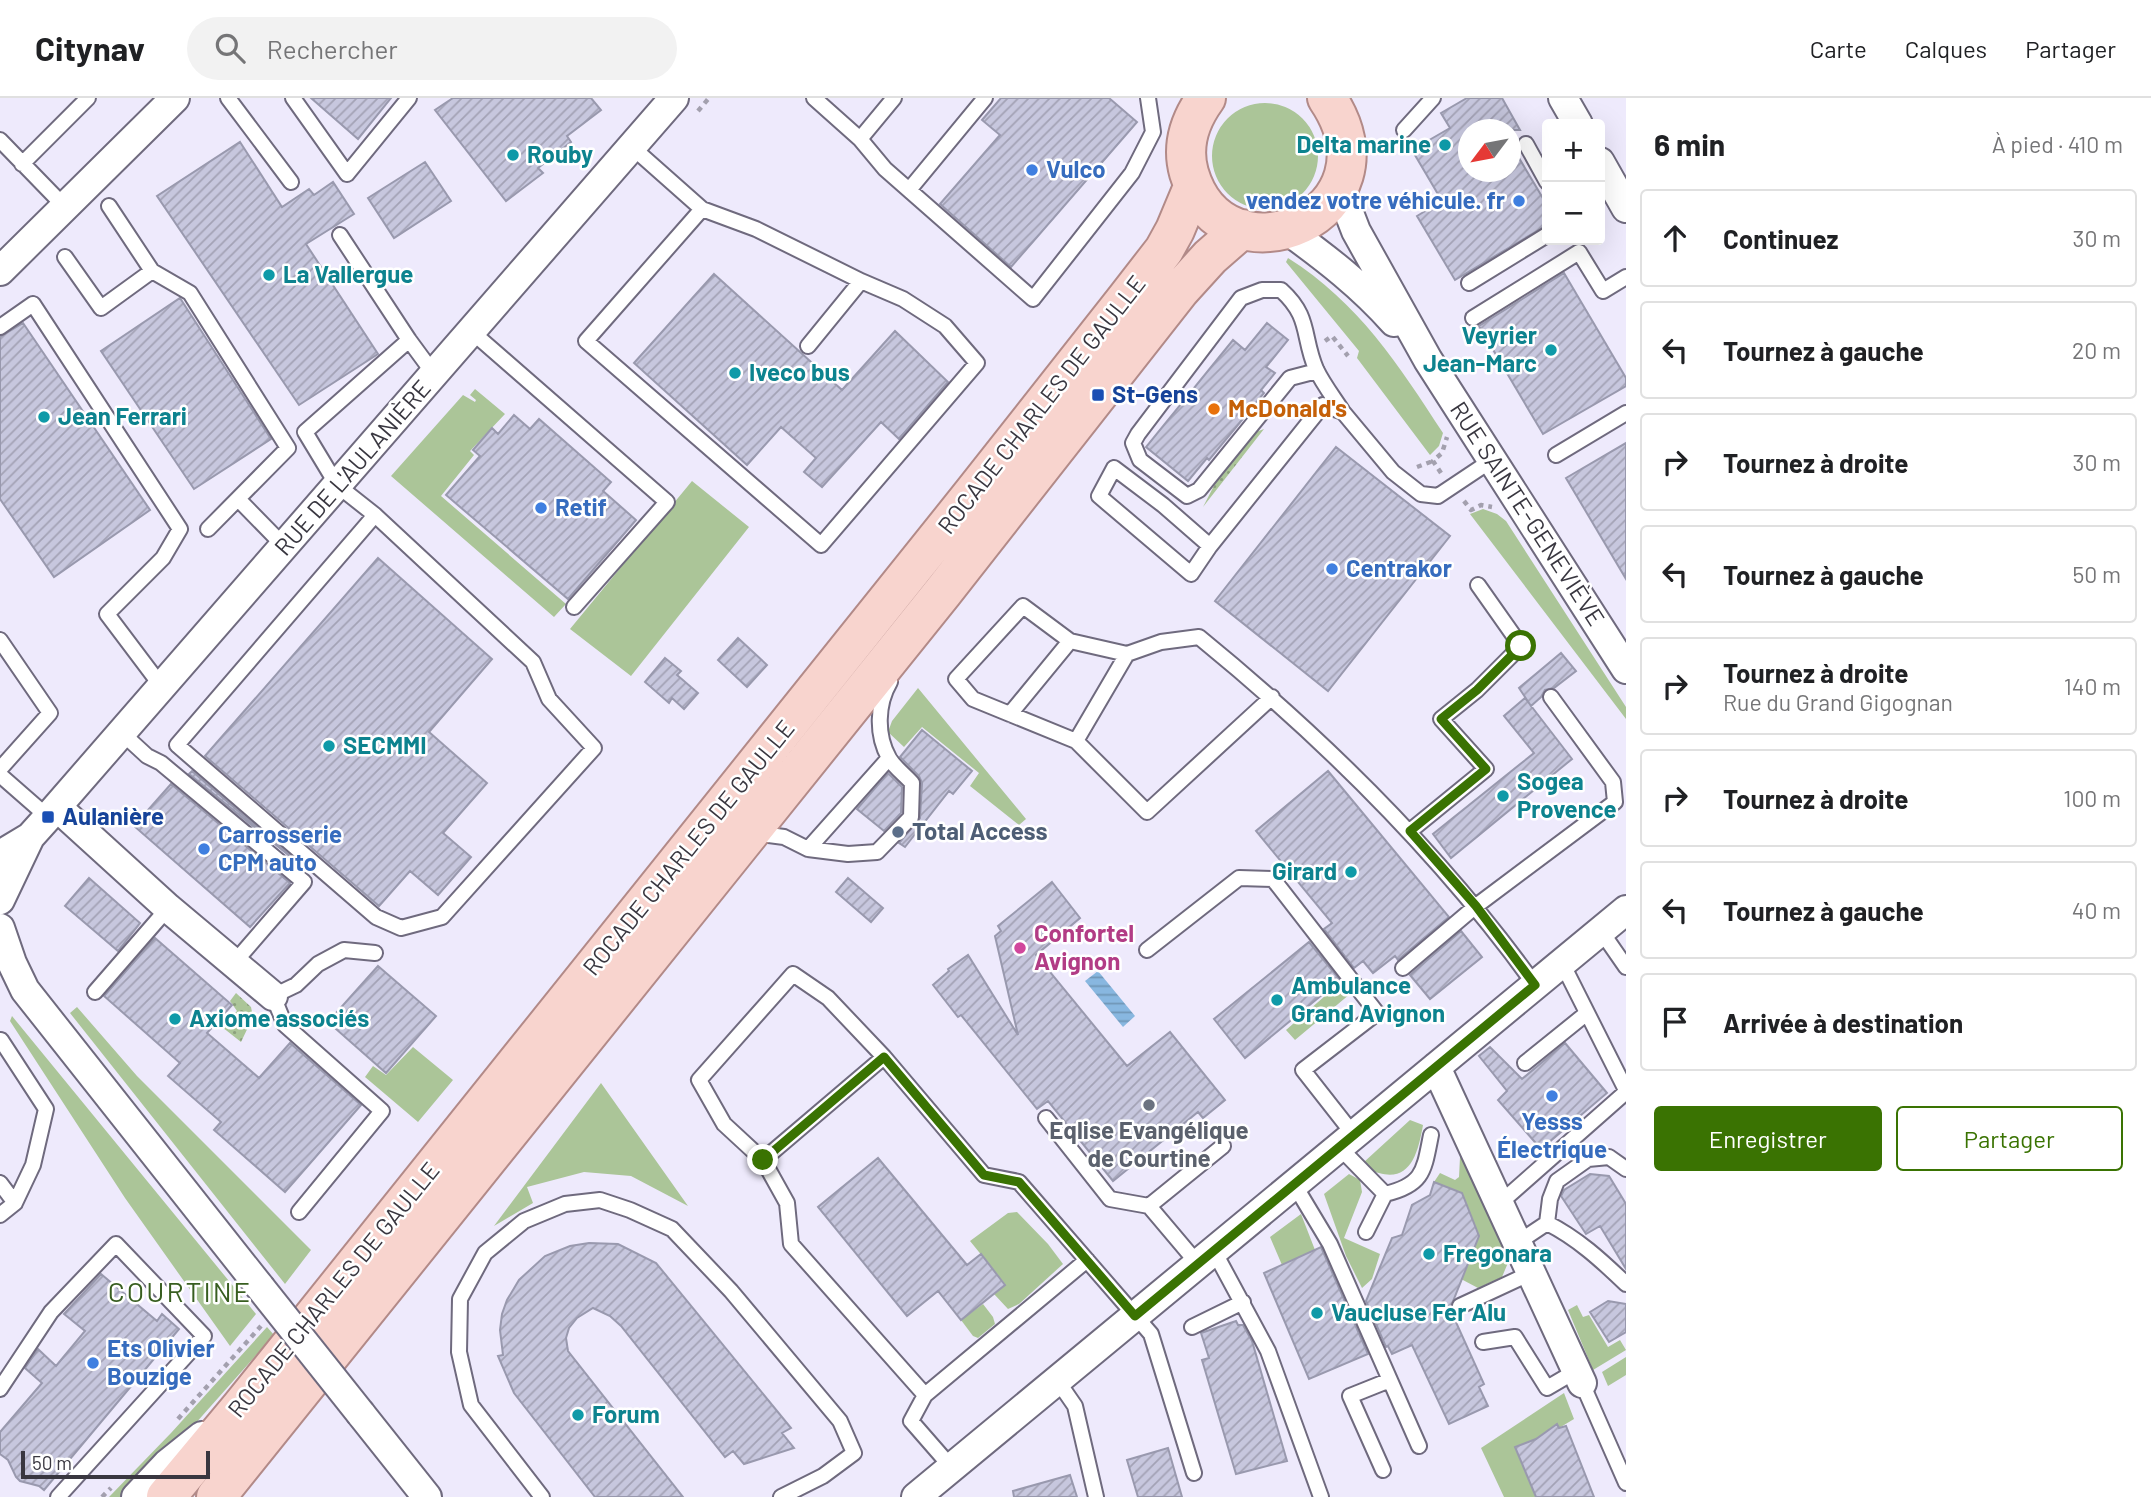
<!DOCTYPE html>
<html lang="fr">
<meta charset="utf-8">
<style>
:root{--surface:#fff;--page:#f2f2f2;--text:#202124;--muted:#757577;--line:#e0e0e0;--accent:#3a7302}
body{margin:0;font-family:Barlow,sans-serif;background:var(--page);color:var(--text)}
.controls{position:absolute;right:21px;top:21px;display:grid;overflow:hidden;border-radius:7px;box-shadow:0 7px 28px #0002}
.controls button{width:63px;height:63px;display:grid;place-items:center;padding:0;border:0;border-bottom:2px solid var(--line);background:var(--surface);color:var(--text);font:35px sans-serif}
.compass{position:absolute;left:1458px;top:21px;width:63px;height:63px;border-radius:50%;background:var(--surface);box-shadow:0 7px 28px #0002;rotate:238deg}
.scale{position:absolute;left:21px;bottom:18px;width:189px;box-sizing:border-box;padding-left:7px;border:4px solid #393740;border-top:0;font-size:19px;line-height:24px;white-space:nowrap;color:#393740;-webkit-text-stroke:5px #fff;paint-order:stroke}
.stop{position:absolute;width:21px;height:21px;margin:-16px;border:5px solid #3a7302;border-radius:50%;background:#fff}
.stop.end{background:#3a7302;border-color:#fff;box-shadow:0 2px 7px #0008}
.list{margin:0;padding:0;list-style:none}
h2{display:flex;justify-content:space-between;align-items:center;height:91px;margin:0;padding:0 28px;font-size:30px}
h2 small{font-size:23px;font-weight:400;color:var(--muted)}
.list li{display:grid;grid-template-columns:46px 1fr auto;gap:21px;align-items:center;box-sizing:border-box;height:98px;margin:0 14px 14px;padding:0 14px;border:2px solid var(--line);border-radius:7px}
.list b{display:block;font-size:26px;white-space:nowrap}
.list p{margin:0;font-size:23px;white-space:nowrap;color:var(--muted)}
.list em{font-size:23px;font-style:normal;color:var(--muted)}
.actions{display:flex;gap:14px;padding:21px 28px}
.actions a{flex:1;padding:16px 0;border:2px solid var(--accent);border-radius:7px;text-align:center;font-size:24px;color:var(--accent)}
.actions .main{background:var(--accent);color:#fff}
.icon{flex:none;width:38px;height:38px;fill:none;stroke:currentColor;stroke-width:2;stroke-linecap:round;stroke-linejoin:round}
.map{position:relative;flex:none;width:1626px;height:1399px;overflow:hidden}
header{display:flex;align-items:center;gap:42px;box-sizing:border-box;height:98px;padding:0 35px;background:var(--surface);border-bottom:2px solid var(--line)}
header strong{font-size:33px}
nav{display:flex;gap:38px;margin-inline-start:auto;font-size:24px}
.search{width:490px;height:63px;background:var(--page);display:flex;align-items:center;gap:18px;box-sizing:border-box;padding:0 24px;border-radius:38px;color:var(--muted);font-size:26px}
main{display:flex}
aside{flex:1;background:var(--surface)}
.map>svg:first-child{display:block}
.grass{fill:#abc598}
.garden{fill:url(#garden-dots)}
.water{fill:url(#water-rules)}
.building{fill:url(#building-hatch);stroke:#9999ae;stroke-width:2}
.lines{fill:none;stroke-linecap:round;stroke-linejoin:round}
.lane-casing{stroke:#6f6a7e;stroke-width:18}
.street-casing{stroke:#6f6a7e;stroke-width:32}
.primary-casing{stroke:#b28a88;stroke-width:42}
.path{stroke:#a3a0ae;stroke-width:4.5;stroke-dasharray:5 5;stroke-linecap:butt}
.lane{stroke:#fff;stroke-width:14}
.street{stroke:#fff;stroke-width:28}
.primary{stroke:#f8d4ce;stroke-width:38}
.street-bridge-casing{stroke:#6f6a7e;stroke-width:32;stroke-linecap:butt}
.street-bridge{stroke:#fff;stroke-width:28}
.route{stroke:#3a7302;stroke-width:9}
.culture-dot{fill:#0f9aa8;stroke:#fff;stroke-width:2.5}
.shop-dot{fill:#3f7fe0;stroke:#fff;stroke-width:2.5}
.transit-dot{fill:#1a4fb4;stroke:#fff;stroke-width:2.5}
.food-dot{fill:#e8710a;stroke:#fff;stroke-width:2.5}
.service-dot{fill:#5c6f8a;stroke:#fff;stroke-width:2.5}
.hotel-dot{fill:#d1479c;stroke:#fff;stroke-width:2.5}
.worship-dot{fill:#6b7280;stroke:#fff;stroke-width:2.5}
.labels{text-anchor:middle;stroke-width:5;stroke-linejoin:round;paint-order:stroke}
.culture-label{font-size:24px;font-weight:bold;fill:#0d838f;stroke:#fff;text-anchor:start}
.shop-label{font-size:24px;font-weight:bold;fill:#366cbe;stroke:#fff;text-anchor:start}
.transit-label{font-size:24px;font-weight:bold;fill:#164399;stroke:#fff;text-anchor:start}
.street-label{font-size:24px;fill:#393740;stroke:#fff}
.food-label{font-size:24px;font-weight:bold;fill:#c56008;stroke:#fff;text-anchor:start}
.service-label{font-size:24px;font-weight:bold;fill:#4e5e75;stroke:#fff;text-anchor:start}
.hotel-label{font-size:24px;font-weight:bold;fill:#b23c85;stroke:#fff;text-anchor:start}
.worship-label{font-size:24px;font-weight:bold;fill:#5b616d;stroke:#fff}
.quarter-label{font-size:28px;letter-spacing:2px;fill:#385e20;stroke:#fff}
</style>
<header>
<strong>Citynav</strong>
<div class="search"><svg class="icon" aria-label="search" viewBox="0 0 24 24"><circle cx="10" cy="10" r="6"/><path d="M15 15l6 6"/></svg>Rechercher</div>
<nav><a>Carte</a><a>Calques</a><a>Partager</a></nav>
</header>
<main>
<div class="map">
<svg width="1626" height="1399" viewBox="0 0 1626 1399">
<defs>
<pattern id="garden-dots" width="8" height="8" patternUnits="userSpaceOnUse" patternTransform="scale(1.75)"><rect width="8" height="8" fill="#abc598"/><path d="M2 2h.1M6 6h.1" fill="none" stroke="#8ca17d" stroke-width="1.8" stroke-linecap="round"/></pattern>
<pattern id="water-rules" width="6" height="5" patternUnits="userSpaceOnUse" patternTransform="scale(1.75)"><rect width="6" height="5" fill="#88b7e0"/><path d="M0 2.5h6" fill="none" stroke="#7096b7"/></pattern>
<pattern id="building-hatch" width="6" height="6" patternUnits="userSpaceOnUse" patternTransform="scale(1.75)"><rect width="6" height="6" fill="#c7c7de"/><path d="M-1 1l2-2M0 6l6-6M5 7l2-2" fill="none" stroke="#a3a2b5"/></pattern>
</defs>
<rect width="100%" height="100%" fill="#eeeafc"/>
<path class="grass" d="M1212 58a53 53 0 1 1 106 0a53 53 0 1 1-106 0Z
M1288 160C1359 205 1398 266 1443 335L1439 348 1430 357 1357 260 1359 253 1286 164Z
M475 291 505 316 470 353 474 357 441 398 566 506 554 519 391 378 463 297 475 304 476 302 470 297Z
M692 383 749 429 631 578 570 531Z
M1483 411 1497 416 1506 423 1626 609V621L1470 416Z
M918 590 1026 721 1019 727 970 688 979 675 922 629 904 649 888 634 892 623Z
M1341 884 1350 896 1295 942 1286 932Z
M77 909 137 978 311 1152 285 1186 70 915Z
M12 918 256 1216 230 1248 125 1100 10 923Z
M413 949 453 982 418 1024 365 979 373 968 386 977Z
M601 985 688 1108 631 1078 584 1074 527 1089 533 1105 494 1128Z
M1410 1022 1423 1027C1417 1062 1407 1090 1366 1070L1364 1064Z
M1467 1053 1510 1160 1502 1179 1478 1190 1461 1181 1479 1138 1462 1095 1434 1084 1440 1075 1455 1082 1459 1079 1460 1059Z
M1349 1076 1360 1082 1362 1094 1344 1140 1380 1156 1372 1181 1362 1190 1346 1158 1324 1096Z
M1017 1114 1048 1146 1063 1166 1019 1206 1008 1211 994 1196 1005 1186 970 1143 1008 1115Z
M1301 1116 1315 1152 1282 1167 1270 1139Z
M983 1206 993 1219 995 1226 978 1240 973 1238 961 1222Z
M1577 1207 1583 1219 1589 1217 1608 1249 1620 1242 1626 1252 1593 1272 1568 1212Z
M267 1229 274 1237 195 1326 126 1399H109L171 1335Z
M1626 1259V1277L1608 1288 1602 1274Z
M1564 1295 1574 1321 1559 1330 1556 1326 1536 1341 1516 1349 1536 1399H1504L1481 1350Z"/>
<path class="garden" d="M1264 331 1203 409 1219 378 1253 335Z
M236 895 251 909 253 919 241 944 222 929 237 913 230 903Z"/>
<path class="water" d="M1098 873 1135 918 1123 929 1085 883Z"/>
<path class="building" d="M311 0H391L358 41Z
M453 0H591L601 12 567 38 571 44 538 70 543 75 506 103 435 12Z
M1001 0H1109L1137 24 1011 169 940 106 1000 37 982 22Z
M1467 0H1502L1520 32H1468V74H1510V45L1547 107V127L1455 182 1417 118 1442 103 1412 52 1450 30 1441 15Z
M240 44 282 109 309 91 314 97 333 84 354 116 306 146 378 256 299 307 157 98Z
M425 64 451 103 394 140 368 100Z
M1564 175 1626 280V288L1543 336 1479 228Z
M714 176 842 292 895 233 948 284 899 341 881 324 822 389 804 374 816 360 781 329 747 367 634 265Z
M180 200 271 341 194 391 101 253Z
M23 225 150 412 54 479 0 401V239Z
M1267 225 1288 242 1266 269 1275 275 1261 292 1264 295 1237 328 1209 362 1207 360 1188 383 1146 349 1233 242 1245 252Z
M514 317 530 331 539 321 611 384 603 393 636 422 568 501 446 397 480 358 473 352 492 330 498 336Z
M1626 345V481L1566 380Z
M1336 349 1450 438 1328 593 1215 503Z
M378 460 492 561 429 634 487 685 443 735 471 759 438 797 410 773 379 808 205 658Z
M738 540 767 567 747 589 718 562Z
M1561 555 1576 573 1554 590 1545 592 1541 599 1531 608 1519 590Z
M665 560 681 573 677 577 698 595 684 611 672 600 669 605 645 584Z
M1525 600 1572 661 1451 760 1433 736 1534 655 1504 618Z
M922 632 972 673 953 696 949 693 905 749 899 745 920 720 922 685 919 678 900 659Z
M192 673 303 769 189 676Z
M1328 673 1449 819 1398 862 1395 858 1373 875 1363 863 1354 870 1324 831 1332 825 1256 733Z
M888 675 902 689 901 715 884 733 857 711Z
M171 686 290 785 250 829 134 728Z
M89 780 140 825 118 853 65 808Z
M848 780 883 810 871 824 836 794Z
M1052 784 1080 820 1036 857 1127 968 1170 934 1225 1002 1203 1020 1198 1014 1113 1083 1048 1003 1037 1011 961 917 958 919 933 887 949 873 948 871 968 857 1018 937 995 838 1001 833 998 828Z
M1461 833 1482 859 1430 901 1410 877Z
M155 840 232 907 207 935 259 980 290 945 361 1007 285 1094 214 1032 221 1024 168 978 180 965 104 898Z
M1309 844 1340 882 1245 960 1214 921Z
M378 868 436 918 386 975 328 924Z
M1565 945 1607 995 1541 1051 1498 1002 1507 993 1479 958 1490 949 1522 981Z
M878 1060 967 1167 981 1156 1005 1187 961 1222 938 1193 907 1218 818 1109Z
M1590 1076 1609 1078 1626 1106V1171L1600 1128 1586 1136 1561 1098 1564 1092Z
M1434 1084 1462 1095 1479 1138 1450 1211 1484 1286 1479 1289 1488 1308 1449 1326 1412 1247 1392 1256 1388 1248 1386 1249 1366 1203 1392 1140 1402 1137 1412 1107 1430 1097Z
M589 1145 618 1146 656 1165 791 1330 782 1335 794 1350 744 1366 733 1353 725 1359 621 1228 610 1218 593 1210 577 1220 569 1230 566 1240 568 1253 683 1399H595L514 1295 498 1258 503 1257 500 1232 502 1216 507 1202 519 1182 545 1158 570 1148Z
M1321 1149 1368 1256 1309 1281 1264 1175Z
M101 1176 157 1223 162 1216 179 1231 44 1392 39 1388 20 1383 16 1379 8 1362 0 1356V1334L42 1285 25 1270 38 1251 56 1268 85 1233 64 1216Z
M1608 1203 1626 1206V1234L1609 1244 1590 1214Z
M1236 1223 1238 1227H1243L1252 1243 1287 1363 1236 1376 1202 1262 1209 1260 1201 1235Z
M1557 1326 1559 1330 1566 1328 1594 1399H1536L1515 1349 1536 1341Z
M1168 1350 1182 1399H1138L1127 1362Z
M1070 1377 1077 1399H1014L1013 1393Z"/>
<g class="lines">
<g class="lane-casing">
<path id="lane" d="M228 0 291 84
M293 0 347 76 409 0
M814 0 860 41 894 0
M1404 32 1433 0
M860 41 885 71 1033 201 1132 75 1153 34 1148 0
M0 42 65 109
M1526 46 1547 84
M632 49 702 111 756 131 861 183
M22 66 88 0
M909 92 985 0
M109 108 152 173
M702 111 586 243 821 447 977 265 945 228 903 201 861 183 808 248
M340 137 409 242 434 276
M65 159 101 210 152 173 190 195 288 350 208 431
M1469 185 1547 137
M1473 220 1579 154 1603 193 1626 179
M0 229 33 206 180 431 163 460 107 516 162 589
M471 233 667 404 574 509
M1317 273 1290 280 1199 392 1187 398 1140 362 1133 345 1138 336 1241 200 1262 192H1281C1311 219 1302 238 1316 271 1323 286 1334 300 1343 314
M1556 357 1626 315
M239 402 284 448
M375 417 177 647 376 819 401 830 442 819 594 650 549 601 533 564 375 417 337 387 305 334 409 242
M1210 448 1163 407 1114 370 1099 398 1191 476 1210 448 1323 307 1343 314 1393 374 1421 396 1438 398 1492 362
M0 542 50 615 0 671
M1272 599 1147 714 1076 643 1127 556 1161 544 1199 539C1324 641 1440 755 1535 887
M1010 616 1070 543
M122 635 147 658 161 665 304 784 233 866
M1076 643 973 601 956 581 1023 508 1070 543 1127 556
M0 677 48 719
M1410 733 1486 671 1441 621 1477 592 1521 548 1478 487
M754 735 784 739 808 751 848 756 877 754 911 719 912 685C905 677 894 669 889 660 876 637 877 606 890 584
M808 751 889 660
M1601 833 1626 869
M1147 852 1239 780 1273 781 1377 915 1303 972 1354 1037
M1562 865 1626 992
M1403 870 1476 808 1615 704 1613 684 1551 599
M95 894 168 810
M1 942 46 1011 33 1067 15 1105
M1525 965 1587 915
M1046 1020 1110 1101 1149 1108
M1339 1049 1385 1096 1366 1134
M763 1062 884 959
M0 1085 15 1105 0 1117
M1294 1086 1330 1146 1419 1348
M1385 1096C1424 1087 1424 1072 1431 1037
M1499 1106 1626 994
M299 1114 382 1013 285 927 273 898 296 887 318 866 344 852 375 855
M1547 1125C1577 1140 1601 1162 1626 1186
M1517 1145 1547 1125 1550 1101 1557 1083 1588 1061 1609 1059 1626 1071
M1214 1153 1268 1253 1321 1399
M1198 1166 1149 1108 1223 1048
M1460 1208 1531 1175
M1192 1229 1243 1204
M1483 1244 1515 1239 1547 1290 1576 1273
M1057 1282 1075 1308 1096 1399
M1582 1285 1626 1385
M0 1291 51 1214 116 1146 204 1238 58 1399
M925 1297 1087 1162
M952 1370 911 1323 925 1297 791 1146 787 1105 763 1062 724 1026 699 982 793 876 828 900 884 959 984 1077 1019 1084 1151 1236 1194 1375
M1383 1372 1350 1298 1390 1282
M542 1399 471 1307 459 1254 460 1201 485 1155 524 1123 565 1106 600 1102 630 1112 672 1131 731 1193 840 1323 854 1355 823 1378 781 1399"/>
</g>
<g class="street-casing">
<path id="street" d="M1563 0 1578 26
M1600 64 1626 110
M1339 89 1356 133 1428 262 1626 571
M1287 132C1326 160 1362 188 1394 224
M0 173 175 0
M57 709 168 810 273 898
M0 757 30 739 48 719 674 0
M0 802 30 739
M0 830 12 865 25 892 260 1189
M1436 969 1582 1285
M361 1316 427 1399
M136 1399 167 1366 202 1338
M916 1399 1626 812"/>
</g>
<g class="primary-casing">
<path id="primary" d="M1206 0C1190 22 1181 47 1189 75 1224 194 1406 116 1327 0
M166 1399 241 1309 974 394 1126 201 1164 152 1175 132 1193 89
M216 1399 943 494 1180 192 1210 159 1242 131"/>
</g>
<path class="path" d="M698 13 709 0
M1325 243 1332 238 1348 258
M1417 369 1433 363
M1441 375 1433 363 1442 355 1447 339
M1464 403 1471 412 1481 407 1492 409
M178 1321 261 1228
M102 1399 111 1390"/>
<use href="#lane" class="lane"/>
<use href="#street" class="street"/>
<use href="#primary" class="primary"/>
<g class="street-bridge-casing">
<path id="street-bridge" d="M260 1189 361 1316"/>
</g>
<use href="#street-bridge" class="street-bridge"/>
</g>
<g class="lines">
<path class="route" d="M763 1062 884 959 984 1077 1019 1084 1135 1218 1535 887 1476 808 1410 733 1486 671 1441 621 1477 592 1521 548"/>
</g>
<g class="culture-dot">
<circle cx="1445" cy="47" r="7"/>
<circle cx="513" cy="57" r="7"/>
<circle cx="269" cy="177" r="7"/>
<circle cx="1551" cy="252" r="7"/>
<circle cx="735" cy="275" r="7"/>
<circle cx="44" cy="319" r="7"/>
<circle cx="329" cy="648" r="7"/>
<circle cx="1503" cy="698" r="7"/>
<circle cx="1351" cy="774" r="7"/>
<circle cx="1277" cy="902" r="7"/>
<circle cx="175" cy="921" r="7"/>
<circle cx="1429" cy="1156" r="7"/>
<circle cx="1317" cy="1215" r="7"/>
<circle cx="578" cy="1317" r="7"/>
</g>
<g class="shop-dot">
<circle cx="1032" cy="72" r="7"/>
<circle cx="1519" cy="103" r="7"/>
<circle cx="541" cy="410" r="7"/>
<circle cx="1332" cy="471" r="7"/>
<circle cx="204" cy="751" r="7"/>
<circle cx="1552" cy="998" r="7"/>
<circle cx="93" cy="1265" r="7"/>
</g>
<g class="transit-dot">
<rect x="1091" y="290" width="14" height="14" rx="3.5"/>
<rect x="41" y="712" width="14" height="14" rx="3.5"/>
</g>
<circle class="food-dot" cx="1214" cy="311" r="7"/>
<circle class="service-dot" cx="898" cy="734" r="7"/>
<circle class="hotel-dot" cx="1020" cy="850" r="7"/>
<circle class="worship-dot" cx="1149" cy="1007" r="7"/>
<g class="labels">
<g class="culture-label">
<text x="1431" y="55" text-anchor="end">Delta marine</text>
<text x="527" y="65">Rouby</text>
<text x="283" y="185">La Vallergue</text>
<text x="1537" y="246" text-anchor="end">Veyrier<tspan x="1537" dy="28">Jean-Marc</tspan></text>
<text x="749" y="283">Iveco bus</text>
<text x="58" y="327">Jean Ferrari</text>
<text x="343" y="656">SECMMI</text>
<text x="1517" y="692">Sogea<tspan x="1517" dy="28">Provence</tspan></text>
<text x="1337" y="782" text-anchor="end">Girard</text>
<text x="1291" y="896">Ambulance<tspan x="1291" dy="28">Grand Avignon</tspan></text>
<text x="189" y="929">Axiome associés</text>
<text x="1443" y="1164">Fregonara</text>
<text x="1331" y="1223">Vaucluse Fer Alu</text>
<text x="592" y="1325">Forum</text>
</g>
<g class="shop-label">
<text x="1046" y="80">Vulco</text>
<text x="1505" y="111" text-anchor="end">vendez votre véhicule. fr</text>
<text x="555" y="418">Retif</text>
<text x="1346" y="479">Centrakor</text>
<text x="218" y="745">Carrosserie<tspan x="218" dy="28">CPM auto</tspan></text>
<text x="1552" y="1032" text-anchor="middle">Yesss<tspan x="1552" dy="28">Électrique</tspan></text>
<text x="107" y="1259">Ets Olivier<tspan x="107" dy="28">Bouzige</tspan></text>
</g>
<g class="transit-label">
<text x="1112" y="305">St-Gens</text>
<text x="62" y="727">Aulanière</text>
</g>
<g class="street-label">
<text transform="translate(1042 307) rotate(-52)" y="8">ROCADE CHARLES DE GAULLE</text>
<text transform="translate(353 370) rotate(-49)" y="8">RUE DE L'AULANIÈRE</text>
<text transform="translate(1527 416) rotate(57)" y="8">RUE SAINTE-GENEVIÈVE</text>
<text transform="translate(689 750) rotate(-51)" y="8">ROCADE CHARLES DE GAULLE</text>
<text transform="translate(334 1192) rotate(-51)" y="8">ROCADE CHARLES DE GAULLE</text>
</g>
<g class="food-label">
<text x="1228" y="319">McDonald's</text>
</g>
<g class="service-label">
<text x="912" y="742">Total Access</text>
</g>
<g class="hotel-label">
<text x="1034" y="844">Confortel<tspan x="1034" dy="28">Avignon</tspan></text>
</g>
<g class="worship-label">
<text x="1149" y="1041">Eqlise Evangélique<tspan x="1149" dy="28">de Courtine</tspan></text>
</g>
<g class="quarter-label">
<text x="180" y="1204">COURTINE</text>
</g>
</g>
</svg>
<div class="controls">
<button>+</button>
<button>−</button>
</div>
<svg class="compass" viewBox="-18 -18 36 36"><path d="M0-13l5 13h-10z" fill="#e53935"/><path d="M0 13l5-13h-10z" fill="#757577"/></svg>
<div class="scale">50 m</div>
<div class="stop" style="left:1521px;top:548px"></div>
<div class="stop end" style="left:763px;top:1062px"></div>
</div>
<aside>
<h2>6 min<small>À pied · 410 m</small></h2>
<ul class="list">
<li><svg class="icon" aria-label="ahead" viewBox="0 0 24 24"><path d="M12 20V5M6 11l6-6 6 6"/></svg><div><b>Continuez</b></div><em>30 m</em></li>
<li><svg class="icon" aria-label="left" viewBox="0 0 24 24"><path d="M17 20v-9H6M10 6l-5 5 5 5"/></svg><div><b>Tournez à gauche</b></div><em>20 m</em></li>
<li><svg class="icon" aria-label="right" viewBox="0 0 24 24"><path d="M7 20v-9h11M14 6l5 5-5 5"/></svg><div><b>Tournez à droite</b></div><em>30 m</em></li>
<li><svg class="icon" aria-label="left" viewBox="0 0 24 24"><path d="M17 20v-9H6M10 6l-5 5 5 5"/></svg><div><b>Tournez à gauche</b></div><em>50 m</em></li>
<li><svg class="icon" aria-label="right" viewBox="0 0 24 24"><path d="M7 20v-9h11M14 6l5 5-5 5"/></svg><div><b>Tournez à droite</b><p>Rue du Grand Gigognan</p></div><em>140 m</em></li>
<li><svg class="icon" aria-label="right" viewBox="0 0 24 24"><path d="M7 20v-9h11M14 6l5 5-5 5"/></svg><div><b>Tournez à droite</b></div><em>100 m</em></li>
<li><svg class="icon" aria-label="left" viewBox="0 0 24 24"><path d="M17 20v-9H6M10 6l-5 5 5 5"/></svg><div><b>Tournez à gauche</b></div><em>40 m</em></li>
<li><svg class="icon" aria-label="arrive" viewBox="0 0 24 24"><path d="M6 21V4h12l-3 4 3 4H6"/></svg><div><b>Arrivée à destination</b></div></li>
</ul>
<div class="actions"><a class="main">Enregistrer</a><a>Partager</a></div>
</aside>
</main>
